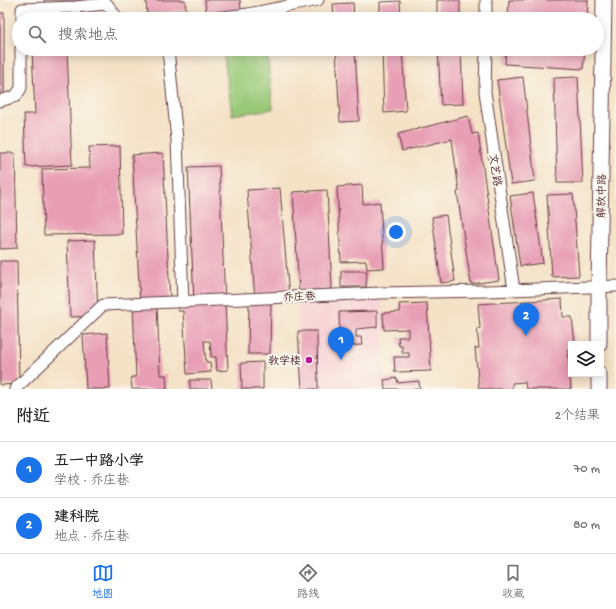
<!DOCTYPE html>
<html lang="zh">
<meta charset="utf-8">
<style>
:root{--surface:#fff;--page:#f2f2f2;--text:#222;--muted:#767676;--line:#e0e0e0;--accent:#1a73e8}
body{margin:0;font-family:"Gochi Hand","LXGW WenKai TC",sans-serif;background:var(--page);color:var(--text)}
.controls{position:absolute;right:12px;bottom:12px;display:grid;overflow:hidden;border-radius:0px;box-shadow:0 2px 10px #0003}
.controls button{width:36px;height:36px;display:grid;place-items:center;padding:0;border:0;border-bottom:1px solid var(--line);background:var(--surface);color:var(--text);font:20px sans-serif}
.you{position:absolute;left:396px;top:232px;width:14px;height:14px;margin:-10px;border:3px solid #fff;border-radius:50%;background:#1a73e8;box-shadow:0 0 0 6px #1a73e833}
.badge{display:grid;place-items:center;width:26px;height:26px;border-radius:50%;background:var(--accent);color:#fff;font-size:13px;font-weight:700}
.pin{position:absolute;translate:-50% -33px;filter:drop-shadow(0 1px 2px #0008)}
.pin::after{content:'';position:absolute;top:21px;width:14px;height:12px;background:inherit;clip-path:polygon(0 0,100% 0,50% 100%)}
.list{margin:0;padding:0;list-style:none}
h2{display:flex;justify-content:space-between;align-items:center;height:52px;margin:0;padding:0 16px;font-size:17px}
h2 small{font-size:13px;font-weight:400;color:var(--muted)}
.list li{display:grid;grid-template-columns:26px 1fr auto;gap:12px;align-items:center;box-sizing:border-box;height:56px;padding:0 16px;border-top:1px solid var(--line)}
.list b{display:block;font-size:15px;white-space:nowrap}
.list p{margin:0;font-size:13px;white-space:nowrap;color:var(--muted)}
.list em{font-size:13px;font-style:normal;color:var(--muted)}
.icon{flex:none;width:22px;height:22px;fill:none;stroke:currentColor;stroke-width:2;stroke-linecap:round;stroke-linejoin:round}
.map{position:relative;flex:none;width:616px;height:389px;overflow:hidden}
.search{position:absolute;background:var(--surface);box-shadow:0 2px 10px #0003;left:12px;right:12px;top:12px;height:44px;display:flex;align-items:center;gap:10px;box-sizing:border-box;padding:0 14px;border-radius:22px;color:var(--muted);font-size:15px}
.sheet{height:164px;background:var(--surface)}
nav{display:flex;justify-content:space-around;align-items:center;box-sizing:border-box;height:56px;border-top:1px solid var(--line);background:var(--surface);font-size:11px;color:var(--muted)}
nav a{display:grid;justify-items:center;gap:2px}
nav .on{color:var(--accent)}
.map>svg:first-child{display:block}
.built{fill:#f7cfd4}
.green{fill:#99c978;stroke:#727452}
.building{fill:#e89fb6}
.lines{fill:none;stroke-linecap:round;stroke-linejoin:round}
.street-casing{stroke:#643c42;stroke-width:13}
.secondary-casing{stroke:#643c42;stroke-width:17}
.street{stroke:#fff;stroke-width:11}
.secondary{stroke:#fff;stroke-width:15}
.poi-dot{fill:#b5179e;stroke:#fbf7ec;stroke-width:1.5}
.labels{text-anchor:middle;stroke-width:4;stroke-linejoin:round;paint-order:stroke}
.street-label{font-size:11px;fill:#4a1f2b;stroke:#fbf7ec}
.poi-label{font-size:11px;fill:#4a1f2b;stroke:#fbf7ec;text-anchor:end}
</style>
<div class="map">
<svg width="616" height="389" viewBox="0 0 616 389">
<rect width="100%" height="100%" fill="#fbf7ec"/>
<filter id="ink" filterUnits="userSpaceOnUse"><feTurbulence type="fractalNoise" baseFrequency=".025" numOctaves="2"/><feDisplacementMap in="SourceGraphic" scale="8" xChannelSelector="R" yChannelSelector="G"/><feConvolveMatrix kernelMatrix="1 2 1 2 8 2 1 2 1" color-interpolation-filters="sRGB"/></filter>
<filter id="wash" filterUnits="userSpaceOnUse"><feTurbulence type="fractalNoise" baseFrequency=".012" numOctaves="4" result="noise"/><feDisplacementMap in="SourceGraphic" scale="16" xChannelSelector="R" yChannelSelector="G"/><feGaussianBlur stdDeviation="0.9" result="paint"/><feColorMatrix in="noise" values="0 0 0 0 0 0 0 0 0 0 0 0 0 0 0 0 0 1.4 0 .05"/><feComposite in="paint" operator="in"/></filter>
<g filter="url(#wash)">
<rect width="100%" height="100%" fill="#f4e2c7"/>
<path class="built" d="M382 300 384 389H299L298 303Z"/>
<path class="green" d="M223 49H267L273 109 232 115Z"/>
<g id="blocks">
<path class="building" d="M44 0H82V1L45 4Z
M146 0H185L186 10 147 14Z
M205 0H240L241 10 206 13Z
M437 0H460V19H437Z
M509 0H588L587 19H508Z
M400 1 401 19H380V2Z
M353 3 354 19H334L333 4Z
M65 12 66 19H31V13Z
M0 13H4V96H0Z
M32 49H67L72 165 26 167 24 114H35Z
M336 49H355L359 121 340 122Z
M382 49H402L406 111 384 113Z
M438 49H461L463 104 441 105Z
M506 49H585L583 69 505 64Z
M523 77 535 181 511 184 497 80Z
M578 77 583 183H557L554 78Z
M468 116 472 134 478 133 499 280 471 284 457 192 459 191 452 139 402 151 398 134Z
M120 146 122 234 44 235 42 169 90 168 89 147Z
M0 153H15L17 248 0 249Z
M163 153 170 300 140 302 132 155Z
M219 166 228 370 217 371 216 357H211L210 341H204L206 362H210L211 372 187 374 183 311H178V302L194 301 188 167Z
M362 185 363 204 380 202 384 268 367 269 366 261 341 262 337 187Z
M280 188 289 298 271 300 270 354H248L249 300H255L247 190Z
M327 190 332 289 299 291 293 192Z
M533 193 543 263 520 266 510 196Z
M573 194 579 276 552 277 547 195Z
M446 215 455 281 441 283 432 217Z
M95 240 98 316 70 317 67 241Z
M0 261H17L19 384 0 385Z
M341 271H367L366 287H341Z
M562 299 563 317H572L575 344H571V351H568L571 389H526L525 382 512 383V389H479L475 348H479L477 329 480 328 478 304Z
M427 303 431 371 395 372 394 357H409V353H402V346H399L398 337H408V329L384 330 383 313 400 312 399 304Z
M157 305 160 375H166L167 389H132L131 377H136L133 306Z
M377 311V327L356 329V337H361L362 345 340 346 339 312Z
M298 331H317L318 389H302Z
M107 333 110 389H86L83 335Z
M263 362V389H242L241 363Z
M397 378 398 383 419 381 420 389H385L384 380Z
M190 380H211L212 389H190Z"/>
</g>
</g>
<g filter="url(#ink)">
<use href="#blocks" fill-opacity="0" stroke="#643c42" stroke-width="1"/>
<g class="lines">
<g class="street-casing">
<path id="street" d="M22 19V9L75 7 107 4 118 19
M206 19 248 14 318 0
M486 19V0
M168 49 177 140 183 302
M486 49 485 92 514 290
M0 101 16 96 21 88V49
M15 389 103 305 380 293 486 291 616 286"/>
</g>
<g class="secondary-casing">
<path id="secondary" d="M599 344V286L604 0
M599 374V389"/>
</g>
<use href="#street" class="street"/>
<use href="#secondary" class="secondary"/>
</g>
</g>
<circle class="poi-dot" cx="309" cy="360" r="4"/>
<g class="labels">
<g class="street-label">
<text transform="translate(496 170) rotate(82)" y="4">文艺路</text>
<text transform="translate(601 196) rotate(-89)" y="4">解放中路</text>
<text transform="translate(299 296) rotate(-3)" y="4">乔庄巷</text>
</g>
<g class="poi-label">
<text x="301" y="364">教学楼</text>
</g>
</g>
</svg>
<div class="controls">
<button><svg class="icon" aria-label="layers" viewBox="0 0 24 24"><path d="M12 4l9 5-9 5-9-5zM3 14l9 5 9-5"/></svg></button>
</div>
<div class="you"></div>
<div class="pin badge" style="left:341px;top:360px">1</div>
<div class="pin badge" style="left:526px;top:336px">2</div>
<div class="search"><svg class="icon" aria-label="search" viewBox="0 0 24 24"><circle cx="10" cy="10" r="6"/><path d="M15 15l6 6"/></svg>搜索地点</div>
</div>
<section class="sheet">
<h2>附近<small>2个结果</small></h2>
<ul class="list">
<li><span class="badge">1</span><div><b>五一中路小学</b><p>学校 · 乔庄巷</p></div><em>70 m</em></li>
<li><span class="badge">2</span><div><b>建科院</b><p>地点 · 乔庄巷</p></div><em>80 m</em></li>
</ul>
</section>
<nav>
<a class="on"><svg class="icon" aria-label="map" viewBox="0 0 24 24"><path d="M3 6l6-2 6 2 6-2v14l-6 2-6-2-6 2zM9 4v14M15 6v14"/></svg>地图</a>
<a><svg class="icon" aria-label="directions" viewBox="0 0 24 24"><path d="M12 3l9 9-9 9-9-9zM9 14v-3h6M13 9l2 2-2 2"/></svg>路线</a>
<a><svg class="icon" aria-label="saved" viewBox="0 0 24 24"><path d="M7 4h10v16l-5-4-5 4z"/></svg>收藏</a>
</nav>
